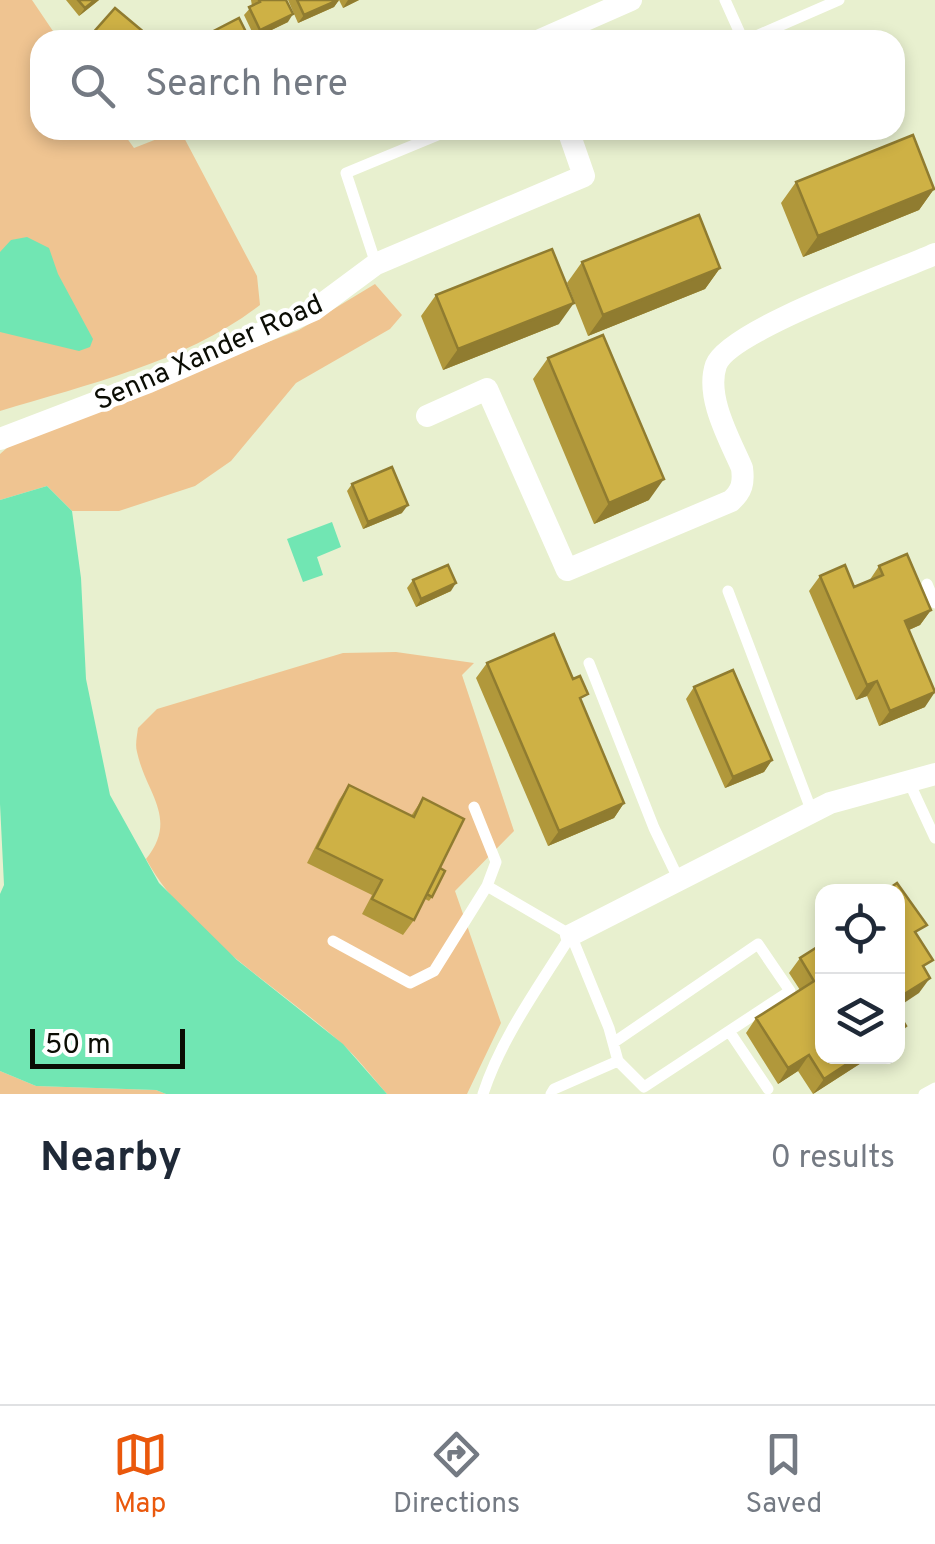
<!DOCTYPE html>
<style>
:root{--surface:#fff;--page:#f6f6f7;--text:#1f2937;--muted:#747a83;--line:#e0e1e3;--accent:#ea580c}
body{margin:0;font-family:Overpass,sans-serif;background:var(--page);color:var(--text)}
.controls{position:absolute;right:30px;bottom:30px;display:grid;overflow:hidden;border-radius:20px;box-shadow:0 5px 15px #0003}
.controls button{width:90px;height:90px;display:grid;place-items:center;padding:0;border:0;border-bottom:2px solid var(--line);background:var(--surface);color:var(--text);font:50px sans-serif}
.scale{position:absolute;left:30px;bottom:25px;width:155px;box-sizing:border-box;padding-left:10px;border:5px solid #0b0d04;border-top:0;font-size:28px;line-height:35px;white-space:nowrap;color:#0b0d04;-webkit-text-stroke:8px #fff;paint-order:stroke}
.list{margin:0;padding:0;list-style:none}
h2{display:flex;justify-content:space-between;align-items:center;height:130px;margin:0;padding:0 40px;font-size:42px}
h2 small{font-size:32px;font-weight:400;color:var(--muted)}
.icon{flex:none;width:55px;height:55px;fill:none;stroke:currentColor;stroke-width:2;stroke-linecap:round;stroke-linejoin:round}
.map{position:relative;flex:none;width:935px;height:1094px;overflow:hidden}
.search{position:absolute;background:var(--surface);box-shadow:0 5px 15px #0003;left:30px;right:30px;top:30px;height:110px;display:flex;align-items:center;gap:25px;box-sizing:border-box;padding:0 35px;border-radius:30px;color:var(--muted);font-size:38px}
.sheet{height:310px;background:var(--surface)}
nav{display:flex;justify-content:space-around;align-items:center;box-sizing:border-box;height:140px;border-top:2px solid var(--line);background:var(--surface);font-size:28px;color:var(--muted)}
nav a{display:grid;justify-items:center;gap:5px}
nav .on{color:var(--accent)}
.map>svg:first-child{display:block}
.green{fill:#efc491}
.water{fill:#71e6b3}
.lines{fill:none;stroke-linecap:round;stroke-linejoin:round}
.service{stroke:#fff;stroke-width:11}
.minor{stroke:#fff;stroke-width:22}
.wall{fill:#b1983b}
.shaded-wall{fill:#907c30}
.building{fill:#ceb145;stroke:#907c30;stroke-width:2.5}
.labels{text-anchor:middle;stroke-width:8;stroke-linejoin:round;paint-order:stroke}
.street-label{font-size:28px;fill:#0b0d04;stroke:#fff}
</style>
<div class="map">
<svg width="935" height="1094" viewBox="0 0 935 1094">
<rect width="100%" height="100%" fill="#e8f0cf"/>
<path class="green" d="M0 0H32L59 40H40V130H121L134 148 180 130 257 276 260 305C186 362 89 384 0 411Z
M375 284 402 315 390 329 296 383 231 461 195 486 119 511H72L47 486 0 500V454L15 441 299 330Z
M396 652 474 663 462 675 514 831 455 891 501 1023 467 1094H387C372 1077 357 1057 340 1042 277 986 187 934 146 859 179 818 146 794 137 752 135 745 137 736 138 728L157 709 343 653Z
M0 1071 36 1086 156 1090 166 1094H0Z"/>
<path class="water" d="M27 237 49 248 58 274 93 339 90 347 79 351 0 332V252L11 240Z
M47 486 72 511 81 578 86 679 110 795 159 883 237 960 343 1044 387 1094H166L156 1090 36 1086 0 1071V894L4 885 0 804V500Z
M332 522 341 547 317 557 323 575 303 582 287 539Z"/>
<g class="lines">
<path class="service" d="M725 0 743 40
M747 40 839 0
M376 264 346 173 450 130
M927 584 935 603
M728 591 812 812
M589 663 654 828 679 880
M909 782 935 838
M474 807 496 862 487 886
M333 941 410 983 434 971 487 886 571 935 609 1028 618 1061 644 1087 790 991 758 944 613 1043
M729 1031 768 1089
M483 1094C501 1038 540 985 571 935
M551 1094 554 1089 618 1061
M924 1094 935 1088"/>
<path class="minor" d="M540 40 631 0
M427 416 487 389 567 570 731 501C742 491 744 483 742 468 730 440 705 397 716 365 729 330 895 272 935 254
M0 439 149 382 314 310 376 264 584 176 568 130
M571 935 830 803 935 774"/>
</g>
<path class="wall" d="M66 0H99L79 16Z
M251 0H286L288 22 255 38 244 15 252 6Z
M288 0H339L334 7 298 23Z
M339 0H359L343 8Z
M796 182 934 189 919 210 803 257 781 203Z
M582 262 720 268 705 289 588 336 567 283Z
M436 295 559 324 443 370 421 316Z
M548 358 649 500 594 524 533 379Z
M352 484 402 513 363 529 347 491Z
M879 566 931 610 920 625 909 630 925 707 879 726 867 696 856 700 809 591 820 576 854 587 869 581Z
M413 580 451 591 416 607 407 588Z
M487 663 582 703 624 803 614 818 548 846 476 678Z
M694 687 772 760 764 772 725 788 686 699Z
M349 785 411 816 423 798 440 868 432 897 429 901 425 899 414 920 403 935 362 914 372 895 307 863 339 800Z
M822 944V1056H872L813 1094 798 1071 778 1084 746 1033 756 1018 800 990 789 973 800 958Z"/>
<path class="shaded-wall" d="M95 0H99L79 16 85 8Z
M339 0 334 7 298 23 304 15Z
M348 0H359L343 8Z
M293 14 288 22 255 38 260 30Z
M934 189 919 210 803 257 818 236Z
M720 268 705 289 588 336 603 315Z
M574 303 559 324 443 370 458 349Z
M664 479 649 500 594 524 609 503Z
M408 505 402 513 363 529 368 522Z
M456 583 451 591 416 607 421 599Z
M931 610 920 625 895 636 905 621Z
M877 681 867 696 856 700 867 685Z
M935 692 925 707 879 726 890 711Z
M772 760 764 772 725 788 733 777Z
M624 803 614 818 548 846 559 831Z
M930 978 919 993 898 1007V998Z
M809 1055 798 1071 778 1084 788 1068Z
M859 1056H872L813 1094 824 1079Z"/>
<path class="building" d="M78 0H95L85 8Z
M259 0H286L293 14 260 30 249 7 260 2Z
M297 0H338L304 15Z
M115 8 146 34 141 40H99L92 34Z
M239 18 250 40H206L204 36Z
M155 34 180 40H153Z
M913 135 934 189 818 236 796 182Z
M699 215 720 268 603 315 582 262Z
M552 249 574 303 458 349 436 295Z
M603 335 664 479 609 503 548 358Z
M392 467 408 505 368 522 352 484Z
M907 554 931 610 905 621 935 692 890 711 877 681 867 685 820 576 845 565 854 587 883 575 879 566Z
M448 565 456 583 421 599 413 580Z
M554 634 573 679 580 676 588 694 580 698 624 803 559 831 487 663Z
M733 670 772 760 733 777 694 687Z
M349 785 414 817 423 798 464 819 414 920 372 899 382 880 317 848Z
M440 868 445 871 432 897 427 894Z
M897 883 927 925 915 932 933 960 923 966 930 978 898 998V892H884Z
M822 944V1056H859L824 1079 809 1055 788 1068 756 1018 814 981 800 958Z
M898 1013 906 1026 898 1032Z"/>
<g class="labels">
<g class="street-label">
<text transform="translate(208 351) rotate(-24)" y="10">Senna Xander Road</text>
</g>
</g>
</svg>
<div class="controls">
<button><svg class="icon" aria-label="locate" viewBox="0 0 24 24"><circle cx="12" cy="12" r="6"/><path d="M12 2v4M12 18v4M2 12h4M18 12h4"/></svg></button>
<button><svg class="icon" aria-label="layers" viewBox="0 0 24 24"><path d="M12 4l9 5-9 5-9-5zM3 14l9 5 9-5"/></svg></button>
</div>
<div class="scale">50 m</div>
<div class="search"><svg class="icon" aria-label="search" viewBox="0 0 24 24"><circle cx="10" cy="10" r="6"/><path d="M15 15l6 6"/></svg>Search here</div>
</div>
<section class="sheet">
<h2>Nearby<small>0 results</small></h2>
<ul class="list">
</ul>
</section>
<nav>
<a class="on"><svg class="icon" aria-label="map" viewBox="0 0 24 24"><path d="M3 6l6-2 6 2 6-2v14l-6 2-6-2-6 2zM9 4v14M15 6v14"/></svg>Map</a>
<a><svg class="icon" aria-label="directions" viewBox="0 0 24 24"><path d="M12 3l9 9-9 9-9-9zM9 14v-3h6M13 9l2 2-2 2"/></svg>Directions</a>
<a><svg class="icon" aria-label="saved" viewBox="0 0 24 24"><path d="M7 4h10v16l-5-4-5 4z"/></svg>Saved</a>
</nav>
